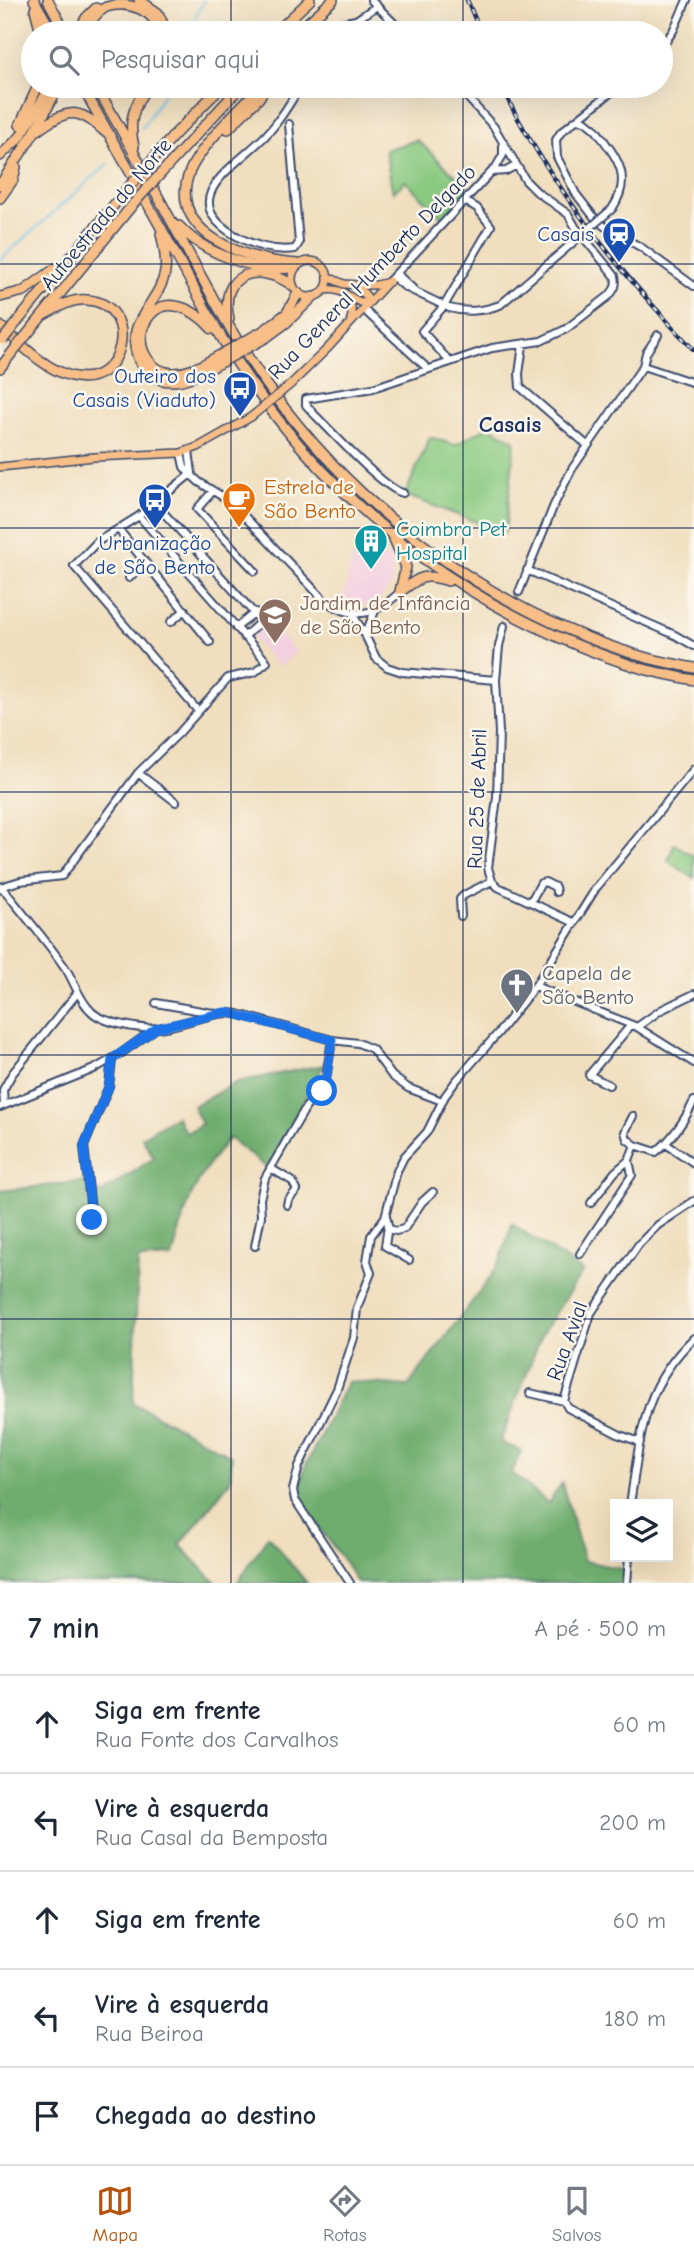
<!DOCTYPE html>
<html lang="pt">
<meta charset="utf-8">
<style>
:root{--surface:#fff;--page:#f2f2f3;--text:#1f2937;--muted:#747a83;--line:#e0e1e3;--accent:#b45309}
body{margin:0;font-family:"Comic Neue",sans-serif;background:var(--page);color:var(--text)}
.controls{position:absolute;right:21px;bottom:21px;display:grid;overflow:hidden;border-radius:0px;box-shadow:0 7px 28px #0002}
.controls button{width:63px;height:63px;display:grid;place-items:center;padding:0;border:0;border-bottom:2px solid var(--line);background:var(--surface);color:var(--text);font:35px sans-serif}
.stop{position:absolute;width:21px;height:21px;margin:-16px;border:5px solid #1a73e8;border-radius:50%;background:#fff}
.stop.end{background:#1a73e8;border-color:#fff;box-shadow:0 2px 7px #0008}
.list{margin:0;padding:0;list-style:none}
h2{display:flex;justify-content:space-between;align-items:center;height:91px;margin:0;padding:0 28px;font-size:30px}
h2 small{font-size:23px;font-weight:400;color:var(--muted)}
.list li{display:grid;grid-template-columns:46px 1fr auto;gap:21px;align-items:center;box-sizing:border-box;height:98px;padding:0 28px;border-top:2px solid var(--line)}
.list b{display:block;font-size:26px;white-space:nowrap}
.list p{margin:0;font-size:23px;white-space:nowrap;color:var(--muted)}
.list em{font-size:23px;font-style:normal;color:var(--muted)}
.icon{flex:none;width:38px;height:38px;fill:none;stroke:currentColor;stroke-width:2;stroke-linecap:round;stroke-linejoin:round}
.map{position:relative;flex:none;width:694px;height:1583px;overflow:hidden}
.search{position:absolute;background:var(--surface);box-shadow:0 7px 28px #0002;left:21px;right:21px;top:21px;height:77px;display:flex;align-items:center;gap:18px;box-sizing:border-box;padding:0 24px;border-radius:38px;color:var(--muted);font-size:26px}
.sheet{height:581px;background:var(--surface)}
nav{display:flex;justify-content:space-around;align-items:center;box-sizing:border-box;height:98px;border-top:2px solid var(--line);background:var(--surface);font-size:19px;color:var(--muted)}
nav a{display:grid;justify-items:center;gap:4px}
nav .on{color:var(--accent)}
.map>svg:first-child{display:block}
.built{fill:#f3cfe0}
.green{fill:#89c980;stroke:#527c6f;stroke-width:2}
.forest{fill:#6ead6e;stroke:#446e66;stroke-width:2}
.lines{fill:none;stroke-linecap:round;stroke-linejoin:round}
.stream{stroke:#68bfe5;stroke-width:2}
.minor-tunnel{stroke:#c5bbab;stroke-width:6;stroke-dasharray:6 3;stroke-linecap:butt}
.minor-casing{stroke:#3b496c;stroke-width:10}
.major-casing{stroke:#3b496c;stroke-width:10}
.highway-casing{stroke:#3b496c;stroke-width:12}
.minor{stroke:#fff;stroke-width:6}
.major{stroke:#f7be87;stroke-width:7}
.highway{stroke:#f7be87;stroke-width:9}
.rail-casing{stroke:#1b2f5e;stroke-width:4.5}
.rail{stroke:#fbf7ec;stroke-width:2;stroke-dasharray:5;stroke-linecap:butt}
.minor-bridge-casing{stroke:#3b496c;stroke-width:10;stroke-linecap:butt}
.major-bridge-casing{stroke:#3b496c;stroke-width:10;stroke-linecap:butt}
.highway-bridge-casing{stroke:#3b496c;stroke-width:12;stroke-linecap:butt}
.minor-bridge{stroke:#fff;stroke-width:6}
.major-bridge{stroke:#f7be87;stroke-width:7}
.highway-bridge{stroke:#f7be87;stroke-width:9}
.route{stroke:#1a73e8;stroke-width:9}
.grid{fill:none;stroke:#1b2f5e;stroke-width:2;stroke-opacity:0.55}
.labels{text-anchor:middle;stroke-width:5;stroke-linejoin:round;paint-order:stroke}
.street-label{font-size:21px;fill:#1b2f5e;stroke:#fbf7ec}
.transit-label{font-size:21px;fill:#164399;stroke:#fbf7ec;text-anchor:end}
.food-label{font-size:21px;fill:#c56008;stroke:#fbf7ec;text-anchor:start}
.culture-label{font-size:21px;fill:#0d838f;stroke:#fbf7ec;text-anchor:start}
.education-label{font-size:21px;fill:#785e54;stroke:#fbf7ec;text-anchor:start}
.worship-label{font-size:21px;fill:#5b616d;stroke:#fbf7ec;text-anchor:start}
.neighbourhood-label{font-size:23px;font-weight:bold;fill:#1b2f5e;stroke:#fbf7ec}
</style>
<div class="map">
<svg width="694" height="1583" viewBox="0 0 694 1583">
<rect width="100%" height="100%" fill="#fbf7ec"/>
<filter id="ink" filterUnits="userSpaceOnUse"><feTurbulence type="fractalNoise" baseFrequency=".0143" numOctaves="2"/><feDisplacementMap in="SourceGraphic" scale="14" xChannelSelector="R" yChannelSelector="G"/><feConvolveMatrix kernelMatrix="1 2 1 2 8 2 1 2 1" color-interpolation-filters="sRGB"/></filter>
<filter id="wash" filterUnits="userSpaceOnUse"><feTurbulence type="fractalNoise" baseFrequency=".00686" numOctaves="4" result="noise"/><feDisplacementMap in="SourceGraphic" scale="28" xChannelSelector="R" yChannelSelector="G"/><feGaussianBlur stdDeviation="1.57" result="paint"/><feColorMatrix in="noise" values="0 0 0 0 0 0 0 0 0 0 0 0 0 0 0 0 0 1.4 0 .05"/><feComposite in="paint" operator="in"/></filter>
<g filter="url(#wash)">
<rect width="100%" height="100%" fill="#f0debe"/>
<path class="built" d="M368 538 392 562V584L380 600 358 607 342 604 352 559Z
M268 622 296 652 279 667 252 637Z"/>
<path class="green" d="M417 140 470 189 443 218 405 181 393 193 385 150Z
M489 426 515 441 505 533 405 495 430 437 455 445Z
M674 844 694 856V878L668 861Z"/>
<path class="forest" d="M324 1065 267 1168 229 1138C192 1181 186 1205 172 1258L138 1260 133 1403 232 1456 230 1481 180 1545 216 1583H0V1191L86 1181 88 1202 154 1158 142 1137 176 1116 186 1133 202 1124 193 1106 237 1082Z
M512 1224 583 1271 542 1334 500 1442 521 1451 512 1473 548 1503 562 1483 584 1561 627 1570 625 1583H357L347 1565 305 1508 300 1497 299 1486 305 1467 348 1381 408 1386 490 1278 501 1258Z
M268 1536 307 1583H237Z"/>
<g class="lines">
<path class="stream" d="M188 33 204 0
M142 128 169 86
M0 260 108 164"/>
</g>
</g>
<g filter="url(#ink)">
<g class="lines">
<path class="minor-tunnel" d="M504 626 519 592"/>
<g class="minor-casing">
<path id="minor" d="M371 0 404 33
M331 33 335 24 356 20 377 6
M661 48 673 31 687 0
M619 86 561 132 556 140 557 157 576 194 594 217 604 226 642 248 694 286
M577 120 585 121 596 130
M289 124 299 243 295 249C274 252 251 245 233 234 173 197 240 164 267 134 281 120 290 102 301 86
M492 172 506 171 515 166
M397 274 413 289
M393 277 405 287 447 307
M389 281 496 167 503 155V145
M363 309 428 369
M523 345 519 374 520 387 587 445
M450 362 422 331 444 306 491 226 477 208 465 201
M643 366 694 383
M189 451 192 473
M181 453 184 467 188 472 199 482 231 502 324 600C354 621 375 616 400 592
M192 473 139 516 97 542 74 566 198 711
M213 491 197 509 255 571
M403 493C385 490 330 430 314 414L306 405V399L373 388 492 348 541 341 566 329 609 296C615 289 617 285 615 276L576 228 568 214 537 192 526 181 494 127 457 86
M154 502 261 621 244 637
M119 530 210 642
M527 570 675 635 694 646
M129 578 146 563
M519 592 554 505 572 469 643 366 646 353 658 335
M352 613 365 635 376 658 387 667 402 672 496 680
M171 622 185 610
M504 626 499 646 496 680 499 732 497 797 488 868 492 881 498 887 575 923
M236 628 255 612
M365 635 375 611
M138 773 176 802
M0 887 20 881 62 876 138 773 180 732 228 678 255 672 267 662 139 516
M0 888 6 892C26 918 48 942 66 969 75 983 79 1000 91 1011 102 1023 142 1030 158 1028 185 1026 210 1010 238 1014L332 1040 358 1043 372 1049 392 1076 408 1088 442 1101
M531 901 541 883 545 882 555 887 556 892
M461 916 460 899 464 895 492 881
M535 986 637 1027 694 1063
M156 1003 213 1013
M637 1027 661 1010 694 994
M609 1085 589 1075 631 1025
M4 1104 3 1090 12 1074 78 992
M0 1107 94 1069 119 1055 156 1028
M633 1116 625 1132 627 1139 635 1145
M666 1144 694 1163
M270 1168 292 1181 297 1190 288 1200 287 1205
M591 1203 615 1172 629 1160
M386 1216 389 1229 396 1231 404 1229 422 1202 433 1192
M92 1220 84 1146 109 1086 112 1059
M388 1226 385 1246 409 1260
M255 1246 261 1216 260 1199 265 1178 306 1107 322 1091 325 1083 332 1040
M580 1254 632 1175 629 1160 635 1145 656 1152C673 1138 685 1120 694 1101
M530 1393 564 1401
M640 1442 620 1435 568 1408 564 1401 591 1313 639 1244 658 1225 694 1201
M630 1504C641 1437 641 1388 694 1338
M350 1583 295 1500 293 1490 299 1466 337 1389 354 1338 357 1308 371 1273 367 1261 371 1236 385 1217 397 1171 404 1157 427 1132 445 1096 456 1081 499 1032 535 986 596 888 694 769
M627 1583 629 1557"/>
</g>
<g class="major-casing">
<path id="major" d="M292 279a18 18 0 1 1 36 0a18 18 0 1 1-36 0Z
M328 277 344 284 357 285 367 297 368 304
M357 285H377L389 282
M324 290C346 287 348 301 368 304
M350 298 352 315 350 323
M290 385 328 348 389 281
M0 467 94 457 181 453 198 447 251 417"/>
</g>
<g class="highway-casing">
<path id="highway" d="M34 0 53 33
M48 0 66 33
M139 0 158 13 167 33
M35 9 41 33
M77 33 86 18 96 8
M84 33C90 23 95 13 106 7 128 0 155 10 160 33
M275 33 310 0
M296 33 333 0
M82 86C114 143 146 200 177 257 200 298 221 341 249 380 343 516 480 617 637 667 656 673 675 676 694 680
M96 86C126 138 155 190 183 243 211 294 238 347 273 393 362 514 493 611 637 655 656 661 675 664 694 668
M264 86C244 101 199 149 190 171 164 235 252 262 298 264
M20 125 38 86
M228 129 259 98 265 88
M38 130C66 110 77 106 104 131
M175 134 222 86
M186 146 241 86
M134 147C128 122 133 106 148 86
M0 156 20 137 51 86
M0 185 34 133 59 86
M0 198 13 180 16 167
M179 226C202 252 254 272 290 268
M161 234C164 246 167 259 165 272 160 302 125 322 137 355 139 363 145 371 153 376 172 387 191 378 209 369
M0 297 24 291 56 268
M229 319C218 272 259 262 292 285
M0 326C21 344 44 369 71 376 126 391 142 304 87 300 71 298 55 309 42 316
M13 327 127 189
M263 331 287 313 298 293
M25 337 134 203
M267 337 286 323 313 297
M206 363C196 368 186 373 175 373 152 374 136 350 143 328 157 291 193 306 212 329
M0 368 15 349
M394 539 406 567 400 591
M400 592C420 577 423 573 448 581"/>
</g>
<use href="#minor" class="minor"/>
<use href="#major" class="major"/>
<use href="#highway" class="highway"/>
<g class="rail-casing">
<path id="rail" d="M467 0 481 33
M501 86C549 184 618 271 694 350"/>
</g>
<use href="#rail" class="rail"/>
<g class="minor-bridge-casing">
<path id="minor-bridge" d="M449 308C468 313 482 311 500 305L612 209C634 176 616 157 596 130"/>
</g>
<g class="major-bridge-casing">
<path id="major-bridge" d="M251 417 290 385"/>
</g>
<g class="highway-bridge-casing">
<path id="highway-bridge" d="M127 189 175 134
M134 203 186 146
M3 340 13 327
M15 349 25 337
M206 363 263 331
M209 369 267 337"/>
</g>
<use href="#minor-bridge" class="minor-bridge"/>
<use href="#major-bridge" class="major-bridge"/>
<use href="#highway-bridge" class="highway-bridge"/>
</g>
</g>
<g class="lines" filter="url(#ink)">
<path class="route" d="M92 1220 84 1146 109 1086 112 1059 157 1028 226 1012 332 1040 326 1083 322 1091"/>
</g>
<path class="grid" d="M231 0V33M463 0V33M231 86V1583M463 86V1583M0 264H694M0 528H694M0 792H694M0 1055H694M0 1319H694"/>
<defs>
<g id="station-pin" transform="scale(1.75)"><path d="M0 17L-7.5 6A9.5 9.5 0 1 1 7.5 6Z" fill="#1a4fb4" stroke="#fbf7ec"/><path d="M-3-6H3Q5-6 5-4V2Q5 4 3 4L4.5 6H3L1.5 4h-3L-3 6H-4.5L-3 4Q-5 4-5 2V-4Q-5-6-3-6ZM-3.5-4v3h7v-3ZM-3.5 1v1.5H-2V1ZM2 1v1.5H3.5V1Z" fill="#fff"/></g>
<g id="bus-pin" transform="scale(1.75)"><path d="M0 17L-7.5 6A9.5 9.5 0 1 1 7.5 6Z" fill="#1a4fb4" stroke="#fbf7ec"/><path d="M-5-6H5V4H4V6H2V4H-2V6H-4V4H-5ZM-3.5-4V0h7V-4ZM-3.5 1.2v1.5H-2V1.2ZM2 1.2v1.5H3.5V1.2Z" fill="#fff"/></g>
<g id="cafe-pin" transform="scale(1.75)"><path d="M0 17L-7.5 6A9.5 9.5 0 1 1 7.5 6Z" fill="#e8710a" stroke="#fbf7ec"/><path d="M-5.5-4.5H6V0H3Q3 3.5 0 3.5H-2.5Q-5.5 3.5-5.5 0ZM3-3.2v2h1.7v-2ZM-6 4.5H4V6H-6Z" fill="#fff"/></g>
<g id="building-pin" transform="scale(1.75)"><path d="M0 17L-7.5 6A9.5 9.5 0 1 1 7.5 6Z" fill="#0f9aa8" stroke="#fbf7ec"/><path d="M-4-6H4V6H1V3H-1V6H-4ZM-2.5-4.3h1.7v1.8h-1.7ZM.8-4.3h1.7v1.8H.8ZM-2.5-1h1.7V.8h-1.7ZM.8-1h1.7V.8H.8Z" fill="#fff"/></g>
<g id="school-pin" transform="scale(1.75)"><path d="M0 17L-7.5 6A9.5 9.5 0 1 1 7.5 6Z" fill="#8d6e63" stroke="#fbf7ec"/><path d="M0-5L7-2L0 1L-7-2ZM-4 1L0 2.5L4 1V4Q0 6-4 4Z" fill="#fff"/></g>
<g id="church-pin" transform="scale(1.75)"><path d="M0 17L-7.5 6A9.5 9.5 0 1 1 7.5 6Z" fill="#6b7280" stroke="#fbf7ec"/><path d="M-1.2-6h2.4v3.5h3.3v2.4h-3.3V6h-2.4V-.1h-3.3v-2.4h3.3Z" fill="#fff"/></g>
</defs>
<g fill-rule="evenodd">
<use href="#station-pin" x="619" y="234"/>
<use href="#bus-pin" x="240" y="388"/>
<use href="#cafe-pin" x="239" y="499"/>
<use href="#bus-pin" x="155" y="500"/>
<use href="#building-pin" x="371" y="541"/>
<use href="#school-pin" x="275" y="615"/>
<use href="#church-pin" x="517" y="985"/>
</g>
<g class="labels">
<g class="street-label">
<text transform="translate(106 214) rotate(-50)" y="7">Autoestrada do Norte</text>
<text transform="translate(372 272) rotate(-46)" y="7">Rua General Humberto Delgado</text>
<text transform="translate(477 799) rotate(-88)" y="7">Rua 25 de Abril</text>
<text transform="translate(567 1341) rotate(-70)" y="7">Rua Avial</text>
</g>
<g class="transit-label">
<text x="594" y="241">Casais</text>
<text x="216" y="383">Outeiro dos<tspan x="216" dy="24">Casais (Viaduto)</tspan></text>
<text x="155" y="550" text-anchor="middle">Urbanização<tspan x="155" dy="24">de São Bento</tspan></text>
</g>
<g class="food-label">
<text x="264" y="494">Estrela de<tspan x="264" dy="24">São Bento</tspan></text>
</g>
<g class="culture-label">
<text x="396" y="536">Coimbra Pet<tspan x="396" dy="24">Hospital</tspan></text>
</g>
<g class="education-label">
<text x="300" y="610">Jardim de Infância<tspan x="300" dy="24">de São Bento</tspan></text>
</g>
<g class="worship-label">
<text x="542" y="980">Capela de<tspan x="542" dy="24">São Bento</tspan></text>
</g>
<g class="neighbourhood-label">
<text x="510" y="432">Casais</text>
</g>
</g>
</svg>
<div class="controls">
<button><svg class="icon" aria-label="layers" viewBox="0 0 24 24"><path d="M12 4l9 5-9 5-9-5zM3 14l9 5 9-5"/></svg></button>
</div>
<div class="stop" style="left:322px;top:1091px"></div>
<div class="stop end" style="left:92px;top:1220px"></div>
<div class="search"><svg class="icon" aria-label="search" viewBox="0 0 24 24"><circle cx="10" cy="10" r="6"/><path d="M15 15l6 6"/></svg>Pesquisar aqui</div>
</div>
<section class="sheet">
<h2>7 min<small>A pé · 500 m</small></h2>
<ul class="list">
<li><svg class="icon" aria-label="ahead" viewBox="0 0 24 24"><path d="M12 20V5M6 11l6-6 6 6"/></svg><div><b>Siga em frente</b><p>Rua Fonte dos Carvalhos</p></div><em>60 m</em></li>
<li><svg class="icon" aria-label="left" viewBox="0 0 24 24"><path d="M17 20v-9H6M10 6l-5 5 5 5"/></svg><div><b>Vire à esquerda</b><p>Rua Casal da Bemposta</p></div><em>200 m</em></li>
<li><svg class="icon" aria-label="ahead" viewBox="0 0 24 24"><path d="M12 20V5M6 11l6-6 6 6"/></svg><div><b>Siga em frente</b></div><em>60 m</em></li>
<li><svg class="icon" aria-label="left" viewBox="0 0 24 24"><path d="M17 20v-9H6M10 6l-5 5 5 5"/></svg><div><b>Vire à esquerda</b><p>Rua Beiroa</p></div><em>180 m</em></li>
<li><svg class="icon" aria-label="arrive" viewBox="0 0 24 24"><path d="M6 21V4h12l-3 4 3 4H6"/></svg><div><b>Chegada ao destino</b></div></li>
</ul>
</section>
<nav>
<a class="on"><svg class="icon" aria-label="map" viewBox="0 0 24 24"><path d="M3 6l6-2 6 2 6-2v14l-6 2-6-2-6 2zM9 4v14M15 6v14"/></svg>Mapa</a>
<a><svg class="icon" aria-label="directions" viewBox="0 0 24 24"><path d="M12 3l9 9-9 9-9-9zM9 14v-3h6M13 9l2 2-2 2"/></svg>Rotas</a>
<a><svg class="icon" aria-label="saved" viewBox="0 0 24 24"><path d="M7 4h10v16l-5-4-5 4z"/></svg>Salvos</a>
</nav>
